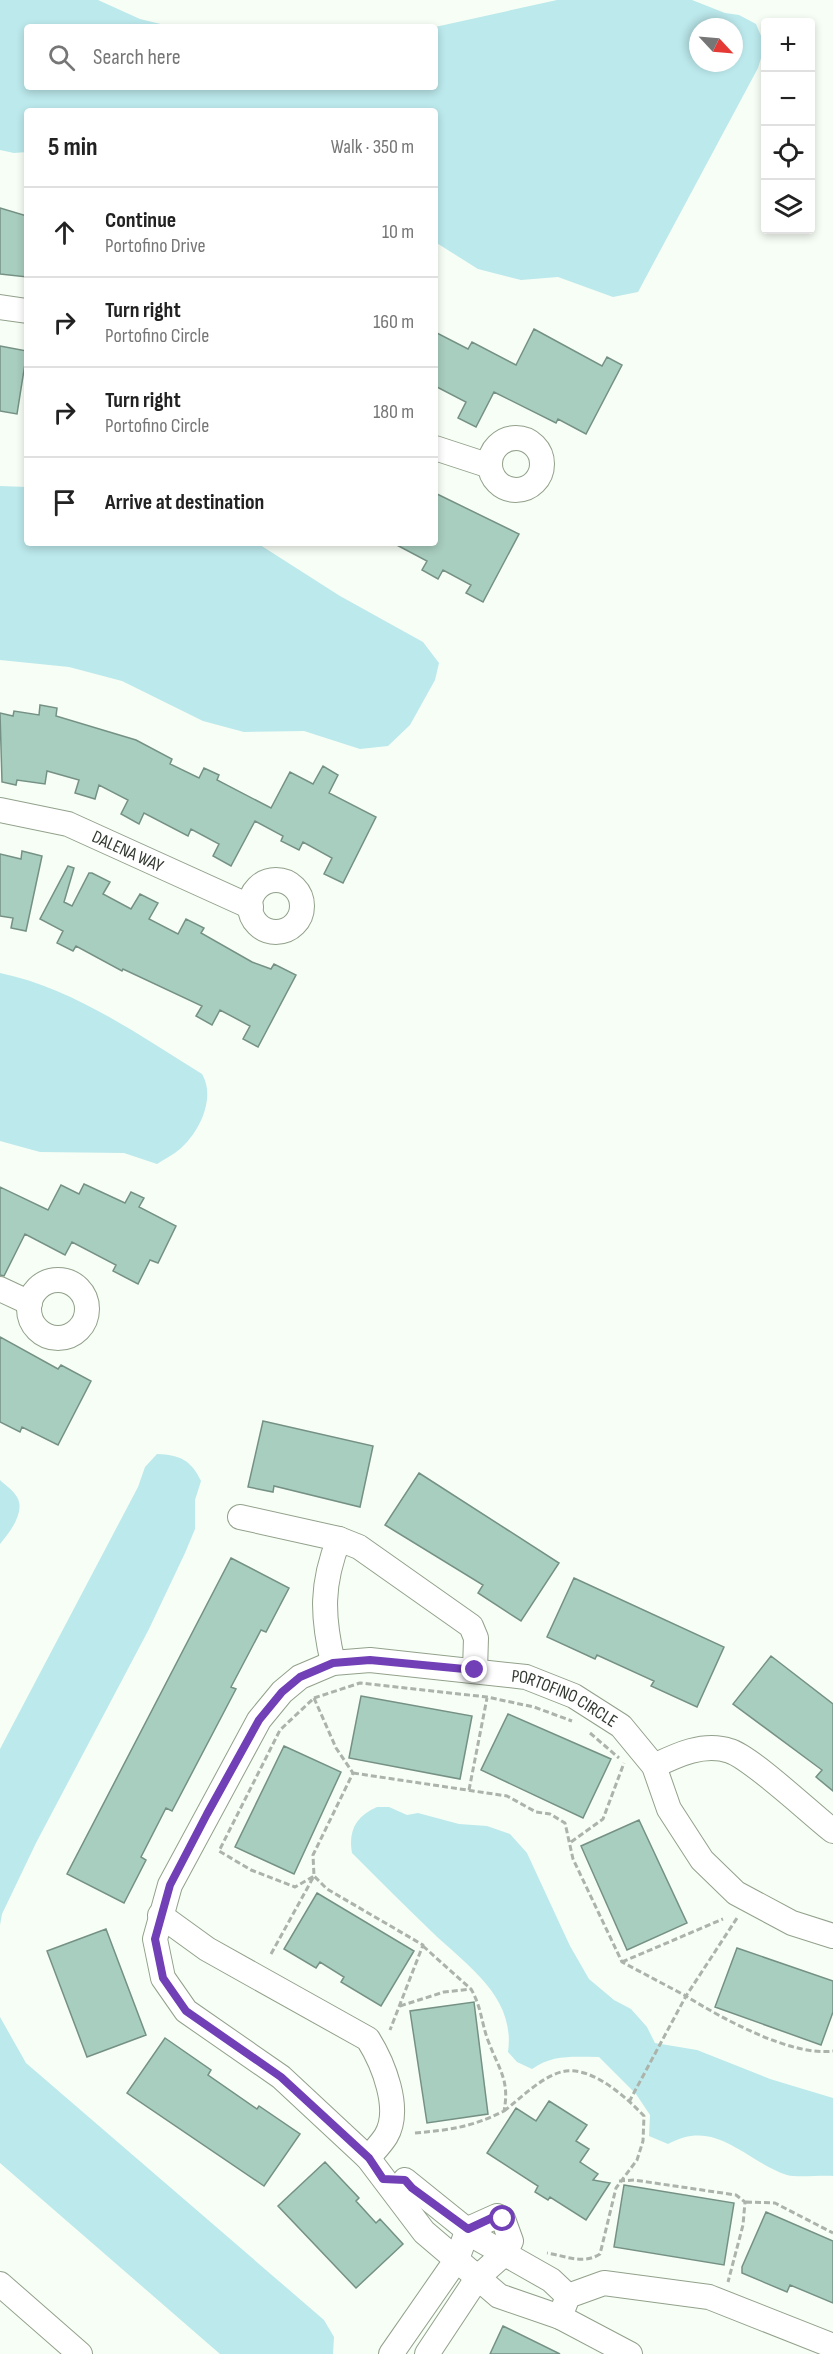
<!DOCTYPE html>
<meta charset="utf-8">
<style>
:root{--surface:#fff;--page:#f2f2f2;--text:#222;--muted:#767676;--line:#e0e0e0}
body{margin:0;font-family:"Sofia Sans Condensed",sans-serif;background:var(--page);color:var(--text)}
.controls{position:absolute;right:18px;top:18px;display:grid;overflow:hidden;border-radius:6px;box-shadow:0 3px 9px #0003}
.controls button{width:54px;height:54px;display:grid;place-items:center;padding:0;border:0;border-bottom:2px solid var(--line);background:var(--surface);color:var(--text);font:30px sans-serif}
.compass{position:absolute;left:689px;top:18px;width:54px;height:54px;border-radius:50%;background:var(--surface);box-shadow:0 3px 9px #0003;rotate:116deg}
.stop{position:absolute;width:18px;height:18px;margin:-14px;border:4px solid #713fb6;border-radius:50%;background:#fff}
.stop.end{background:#713fb6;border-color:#fff;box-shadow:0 2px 6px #0008}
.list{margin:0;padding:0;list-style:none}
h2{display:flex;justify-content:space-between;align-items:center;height:78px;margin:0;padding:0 24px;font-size:26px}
h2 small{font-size:20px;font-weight:400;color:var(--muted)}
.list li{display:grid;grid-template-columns:39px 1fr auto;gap:18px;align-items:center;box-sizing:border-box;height:90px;padding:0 24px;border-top:2px solid var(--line)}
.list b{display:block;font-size:22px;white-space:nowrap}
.list p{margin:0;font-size:20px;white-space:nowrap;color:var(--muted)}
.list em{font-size:20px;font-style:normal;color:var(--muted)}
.icon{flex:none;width:33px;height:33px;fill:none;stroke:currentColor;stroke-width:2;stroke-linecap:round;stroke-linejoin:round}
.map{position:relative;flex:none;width:833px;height:2354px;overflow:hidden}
.search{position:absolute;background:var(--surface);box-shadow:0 3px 9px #0003;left:24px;top:24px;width:414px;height:66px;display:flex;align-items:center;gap:15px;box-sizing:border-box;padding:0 21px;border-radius:6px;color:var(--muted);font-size:22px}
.panel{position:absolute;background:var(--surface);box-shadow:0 3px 9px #0003;left:24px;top:108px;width:414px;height:438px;border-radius:6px}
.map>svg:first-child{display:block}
.water{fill:#bce9ec;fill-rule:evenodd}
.building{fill:#a8cebf;stroke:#759185;stroke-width:1.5}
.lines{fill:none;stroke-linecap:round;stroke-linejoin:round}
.minor-casing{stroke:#92a18b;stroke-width:26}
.path{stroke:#acb3aa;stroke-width:3;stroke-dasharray:6 3;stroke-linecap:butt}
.minor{stroke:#fff;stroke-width:24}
.route{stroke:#713fb6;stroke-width:8}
.labels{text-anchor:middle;stroke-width:4.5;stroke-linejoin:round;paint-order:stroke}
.street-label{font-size:18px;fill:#333a31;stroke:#fff}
</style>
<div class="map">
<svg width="833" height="2354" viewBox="0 0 833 2354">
<rect width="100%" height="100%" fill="#f7fef5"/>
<path class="water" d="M0 0H98L140 19 173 27H27V87H435V27L557 0H692L725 13 739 15 756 24 765 45 758 68 638 292 613 297 558 277 521 280 478 269 435 242V111H27V152L14 153 0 150ZM698 27H734V63H698Z
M0 486 27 487V543H257L340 596 423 642 439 663 435 680 410 725 388 746 360 749 304 731 244 732 203 721 122 681 69 667 0 660Z
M0 973C73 988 139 1035 202 1074 216 1097 200 1132 180 1149 173 1155 164 1159 157 1164L124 1153 40 1152 0 1141Z
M157 1454C180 1455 191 1460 201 1481L195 1500V1529L185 1553 149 1629 36 1843 2 1914 0 1925V1749L138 1487 145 1467Z
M0 1480C5 1485 13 1490 17 1497 26 1512 9 1533 0 1544Z
M377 1807H389L407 1815 418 1813 459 1824 487 1826 510 1834 527 1853 570 1946 589 1979 614 2000 631 2009 647 2027 655 2043 697 2050 770 2079 833 2098V2176C821 2175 797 2178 787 2175 745 2161 716 2117 668 2144L649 2136 650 2115 636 2094 599 2057C574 2057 553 2054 532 2069L517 2062 508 2052C516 1996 466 1965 431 1931 404 1905 378 1879 352 1853 348 1831 356 1816 377 1807Z
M0 2017 26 2063 324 2320 334 2337 333 2354H220L0 2163Z"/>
<path class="building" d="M0 208 27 216V277L0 274Z
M534 329 602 366 607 357 622 365 586 434 558 419 556 423 494 392 476 427 458 418 466 402 435 386V332L468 349 472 342 516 365Z
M0 346 27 351 17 414 0 411Z
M435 493 519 534 483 602 466 593 471 585 443 570 438 579 422 570 427 561 393 543H435Z
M40 705 57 708 56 716 136 740 172 759 170 764 199 778 204 768 219 775 217 780 271 808 290 772 313 784 323 766 338 775 329 793 376 817 343 883 324 874 332 858 303 842 299 850 281 841 283 836 255 821 231 866 213 856 219 844 191 829 188 836 144 813 139 824 121 814 128 800 99 785 95 799 75 793 79 780 47 771 45 784 17 780 16 785 2 782 0 713 13 716 14 711 39 715Z
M22 851 42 856 26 931 11 928 13 918 0 916V854L21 859Z
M68 866 74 868 64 902 72 906 89 873H92L110 882 103 894 131 909 140 894 158 903 149 919 178 934 186 919 204 928 201 933 252 962 271 969 274 964 296 975 258 1047 243 1039 250 1026 220 1010 212 1025 196 1016 202 1006 123 969 122 971 76 946 73 951 57 943 63 931 40 919Z
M84 1184 125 1203 131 1192 144 1198 139 1207 176 1226 158 1263 150 1260 138 1284 113 1271 116 1265 72 1242 65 1255 25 1234 4 1276 0 1275V1187L48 1210 61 1185 79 1194Z
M0 1337 58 1369 61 1365 91 1381 58 1445 22 1427 20 1432 0 1422Z
M263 1421 373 1446 360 1507 274 1486 273 1492 248 1487Z
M419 1473 559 1563 521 1621 478 1593 483 1585 385 1525Z
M231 1558 289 1588 266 1632 261 1630 231 1687 236 1689 172 1811 166 1808 141 1857 146 1860 124 1903 67 1874Z
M574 1578 724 1647 697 1707 651 1686 654 1681 597 1655 595 1659 547 1637Z
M771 1656 833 1704V1791L816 1777 822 1770 733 1704Z
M361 1696 472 1716 460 1779 349 1758Z
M508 1714 611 1759 583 1818 481 1770Z
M284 1746 341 1772 294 1874 235 1847Z
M639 1820 687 1923 627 1950 581 1846Z
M317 1893 414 1951 381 2006 341 1982 344 1977 320 1962 316 1968 284 1949Z
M106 1929 146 2035 87 2057 47 1951Z
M737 1948 833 1981V2012L821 2045 715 2007Z
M474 2002 488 2114 427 2123 410 2011Z
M165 2038 211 2070 208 2075 257 2109 259 2106 300 2134 264 2186 127 2093Z
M549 2101 587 2125 576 2141 589 2149 580 2162 598 2174 593 2180 610 2183 586 2220 550 2197 548 2200 535 2192 538 2186 487 2153 516 2108 536 2121Z
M325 2162 359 2198 356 2201 376 2223 380 2219 403 2244 356 2288 278 2206Z
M624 2185 734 2203 724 2265 614 2247Z
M766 2212 833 2241V2303L790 2285 787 2292 742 2273V2267Z
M503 2326 560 2354H490Z"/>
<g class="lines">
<g class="minor-casing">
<g id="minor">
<path d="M0 307 27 311"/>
<circle cx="516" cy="464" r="26"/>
<path d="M435 448 490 466"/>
<path id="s1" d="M0 810 68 824 251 907"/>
<circle cx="276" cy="906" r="26"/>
<circle cx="58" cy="1309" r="29"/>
<path d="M0 1289 30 1303"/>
<path d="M240 1517 339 1539 359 1547 471 1626 476 1638 475 1670"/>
<path d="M333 1663C322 1616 321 1584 339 1539"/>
<path d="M654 1766C677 1755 704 1742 730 1751 752 1758 811 1814 833 1831"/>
<path d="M160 1915 207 1949 368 2039C383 2063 402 2109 386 2136 381 2144 374 2151 368 2158"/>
<path d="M405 2180 477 2238 551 2280 568 2296"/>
<path d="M0 2284 80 2354"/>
<path d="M560 2317 568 2296 604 2283 709 2297 833 2346"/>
<path d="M391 2354 457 2259 468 2229 497 2216 503 2219 511 2241 504 2254 478 2277 427 2354"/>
<path id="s2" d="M630 2354 560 2317 499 2296 424 2232 368 2158 281 2077 186 2011 163 1978 155 1939 170 1885 259 1720 282 1692 300 1677 333 1663 370 1660 526 1677 574 1696 621 1726 654 1766 669 1809 702 1860 736 1893 792 1923 833 1936"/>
</g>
</g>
<path class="path" d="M314 1698 336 1748 353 1773 313 1855 314 1876 295 1887 251 1870 219 1851 280 1730Z
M314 1698 360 1683 487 1697 534 1707 572 1721
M590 1733 619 1758
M353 1773 507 1796 536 1812 550 1814 565 1823 573 1859 622 1962 686 1996 737 1918
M469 1790 487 1698
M571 1842 603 1819 624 1763
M423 1946 471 1989
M271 1954 314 1876 327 1889 423 1945 390 2030
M622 1962 723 1919
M400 2006 444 1992 471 1989C482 2008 481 2023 489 2043 499 2069 510 2081 504 2111 472 2127 450 2130 415 2133
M629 2102 686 1996C721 2018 792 2057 833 2051
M504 2111C521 2098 544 2074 566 2071 594 2068 626 2097 644 2116L643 2141 637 2160 616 2188 600 2254C583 2265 566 2256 547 2253
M619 2181 634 2180 736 2195 745 2202 743 2225 728 2282
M746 2202 775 2203 833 2233"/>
<use href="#minor" class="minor"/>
</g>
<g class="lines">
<path class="route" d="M475 1670 370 1660 333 1663 300 1677 282 1692 259 1720 207 1814 170 1885 155 1939 163 1978 186 2011 281 2077 369 2158 383 2179 405 2180 412 2188 468 2229 496 2216 503 2219"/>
</g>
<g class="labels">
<g class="street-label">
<text dy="6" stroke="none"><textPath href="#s1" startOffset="135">DALENA WAY</textPath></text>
<text dy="6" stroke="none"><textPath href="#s2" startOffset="1226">PORTOFINO CIRCLE</textPath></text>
</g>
</g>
</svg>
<div class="controls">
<button>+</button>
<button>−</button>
<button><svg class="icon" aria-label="locate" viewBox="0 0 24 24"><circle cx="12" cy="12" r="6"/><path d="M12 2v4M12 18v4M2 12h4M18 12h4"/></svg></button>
<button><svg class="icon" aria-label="layers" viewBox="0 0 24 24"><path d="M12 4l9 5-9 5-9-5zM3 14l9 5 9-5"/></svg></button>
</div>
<svg class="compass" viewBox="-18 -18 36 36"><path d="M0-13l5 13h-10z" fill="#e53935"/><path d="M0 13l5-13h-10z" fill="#767676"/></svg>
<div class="stop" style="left:503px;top:2219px"></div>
<div class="stop end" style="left:475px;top:1670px"></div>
<div class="search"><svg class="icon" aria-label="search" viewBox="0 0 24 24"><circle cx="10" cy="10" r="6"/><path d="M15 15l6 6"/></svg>Search here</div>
<section class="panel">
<h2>5 min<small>Walk · 350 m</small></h2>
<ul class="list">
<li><svg class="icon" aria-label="ahead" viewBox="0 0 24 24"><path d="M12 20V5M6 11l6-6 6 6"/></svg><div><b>Continue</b><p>Portofino Drive</p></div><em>10 m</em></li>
<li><svg class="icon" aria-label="right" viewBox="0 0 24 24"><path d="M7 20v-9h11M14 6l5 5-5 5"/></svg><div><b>Turn right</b><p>Portofino Circle</p></div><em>160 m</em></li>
<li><svg class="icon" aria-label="right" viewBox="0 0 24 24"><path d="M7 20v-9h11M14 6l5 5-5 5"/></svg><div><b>Turn right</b><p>Portofino Circle</p></div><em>180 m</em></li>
<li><svg class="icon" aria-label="arrive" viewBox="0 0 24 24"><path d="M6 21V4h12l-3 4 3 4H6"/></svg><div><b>Arrive at destination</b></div></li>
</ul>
</section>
</div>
